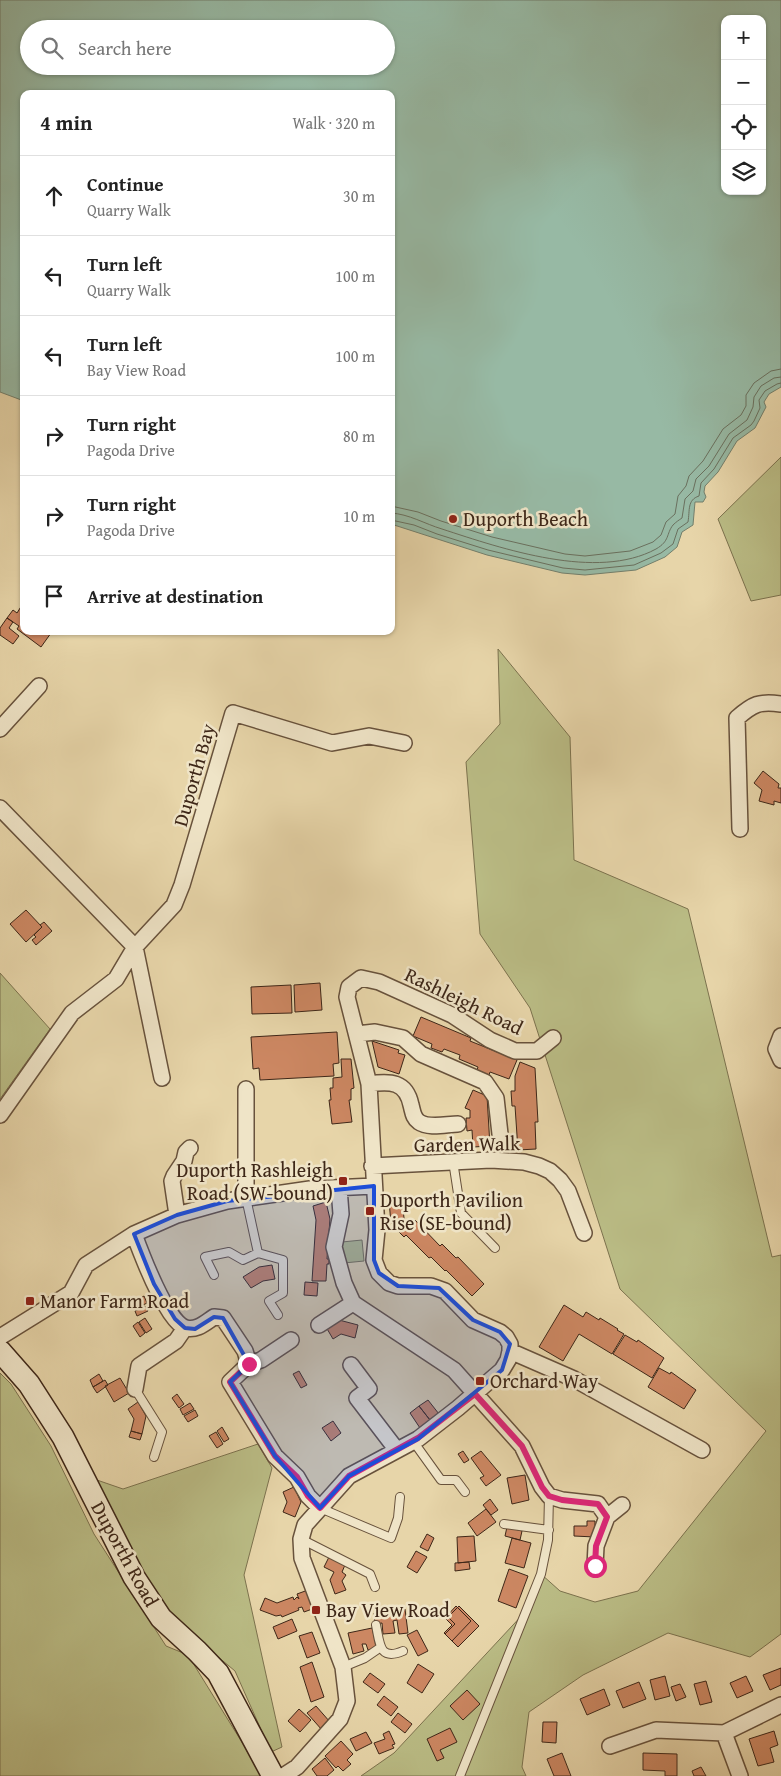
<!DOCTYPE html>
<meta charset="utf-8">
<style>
:root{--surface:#fff;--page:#f6f6f6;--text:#222;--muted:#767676;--line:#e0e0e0}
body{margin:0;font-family:"Gentium Book Plus",serif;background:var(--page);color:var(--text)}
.controls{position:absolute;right:15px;top:15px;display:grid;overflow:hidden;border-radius:10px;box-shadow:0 1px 4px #0004}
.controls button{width:45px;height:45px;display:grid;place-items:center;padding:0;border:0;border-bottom:1px solid var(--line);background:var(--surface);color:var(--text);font:25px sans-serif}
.stop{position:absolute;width:15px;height:15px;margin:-11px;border:4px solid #db2777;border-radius:50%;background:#fff}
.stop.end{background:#db2777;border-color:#fff;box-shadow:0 1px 5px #0008}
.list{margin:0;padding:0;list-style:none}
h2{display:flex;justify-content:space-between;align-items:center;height:65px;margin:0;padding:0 20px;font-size:21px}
h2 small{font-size:16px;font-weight:400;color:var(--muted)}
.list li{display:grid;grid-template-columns:32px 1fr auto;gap:15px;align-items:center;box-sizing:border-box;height:80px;padding:0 20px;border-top:1px solid var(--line)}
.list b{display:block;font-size:19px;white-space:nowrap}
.list p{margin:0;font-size:16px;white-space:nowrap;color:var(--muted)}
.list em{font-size:16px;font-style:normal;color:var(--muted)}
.icon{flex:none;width:28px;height:28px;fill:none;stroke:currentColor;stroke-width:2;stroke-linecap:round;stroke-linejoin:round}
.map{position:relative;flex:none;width:781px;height:1776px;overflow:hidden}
.search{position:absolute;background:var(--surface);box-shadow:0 1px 4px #0004;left:20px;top:20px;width:375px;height:55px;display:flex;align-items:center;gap:12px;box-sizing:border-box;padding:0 18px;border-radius:28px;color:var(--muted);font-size:19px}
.panel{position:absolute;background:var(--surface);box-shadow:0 1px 4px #0004;left:20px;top:90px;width:375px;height:545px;border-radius:10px}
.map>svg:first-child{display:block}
.green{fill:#babc85;stroke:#7c724e}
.water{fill:#97b9a4;stroke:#737f6c;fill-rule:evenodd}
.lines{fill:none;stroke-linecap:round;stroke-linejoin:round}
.shore{stroke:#6a705e;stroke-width:1}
.building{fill:#cc8762;stroke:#3e2718}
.lane-casing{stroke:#68523c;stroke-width:10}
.street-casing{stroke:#68523c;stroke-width:18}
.secondary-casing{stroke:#3e2718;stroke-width:24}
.lane{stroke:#efe4c7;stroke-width:8}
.street{stroke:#efe4c7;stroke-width:15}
.secondary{stroke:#efe4c7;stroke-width:21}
.route{stroke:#db2777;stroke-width:6}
.marked{fill:#1d4ed8;fill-opacity:0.2;stroke:#1d4ed8;stroke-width:4;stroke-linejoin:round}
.poi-dot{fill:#8f2418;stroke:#efe4c7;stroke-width:2}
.labels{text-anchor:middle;stroke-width:5;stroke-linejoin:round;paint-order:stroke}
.poi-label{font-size:20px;fill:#3e2718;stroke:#efe4c7;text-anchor:start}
.street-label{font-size:20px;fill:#3e2718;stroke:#efe4c7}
</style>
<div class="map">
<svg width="781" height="1776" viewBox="0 0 781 1776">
<rect width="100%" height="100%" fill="#e7d5a9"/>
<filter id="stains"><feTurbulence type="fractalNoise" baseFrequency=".004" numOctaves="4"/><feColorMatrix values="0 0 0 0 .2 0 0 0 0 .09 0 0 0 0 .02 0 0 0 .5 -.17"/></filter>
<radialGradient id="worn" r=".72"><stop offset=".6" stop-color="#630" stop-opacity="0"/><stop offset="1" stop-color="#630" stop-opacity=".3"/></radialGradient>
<path class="green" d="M781 457V595L751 601 718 519Z
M498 649 570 737 574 860 688 909 772 1257 781 1255V1634L750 1657 668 1633 583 1675 529 1712 522 1767 526 1776H361L394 1753 526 1611 541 1574 560 1591 595 1602 638 1591 766 1431 620 1289 530 1008 480 934 466 762 500 724Z
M0 973 50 1029 0 1099Z
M362 1240 364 1261 344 1263 342 1242Z
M0 1373 11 1384 51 1446 94 1534 166 1646 188 1655 243 1744 261 1776H0Z
M258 1444 272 1468 244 1575 282 1747 271 1752 235 1671 163 1611 94 1479 123 1489Z"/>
<path class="water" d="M0 0H781V387L769 394 764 402 766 407 755 428 737 441 718 472 705 486 704 492 706 497 703 502H695L693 525 682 532 677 547 665 557 636 570 585 575 562 573 487 555 391 524V94H24V401L0 392ZM725 19H762V191H725ZM29 29H386V66H29Z"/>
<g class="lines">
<path class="shore" d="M391 506 418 512 441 521 492 537 565 554 585 556 630 551 653 542 661 535 666 522 675 514 678 496 686 486 689 476 703 461 723 429 741 415 746 406V395L754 383 771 371 781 369
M391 513C409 514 425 524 442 529 503 549 597 581 656 549 670 541 666 534 673 525 676 522 679 520 682 518L685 499 693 491 696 479 709 466 729 434 747 420 753 407 754 397 761 386 774 378 781 377
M391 520 414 525 437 534 488 550 563 568 585 570 634 565 661 553 673 544 678 529 688 522C690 510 687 500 699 496L701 483 714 469 733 438 751 425 754 421 760 408 759 400 765 391 777 384 781 383"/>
</g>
<path class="building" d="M22 605 24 607V631H48L51 633 41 647 17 629 19 626 7 618 13 610 17 613Z
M7 618 13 622 9 628 19 636 13 644 0 635V628Z
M763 771 779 784 778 788H781V803L774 801V805L759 801 762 790 754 783Z
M26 910 42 927 26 942 10 924Z
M44 922 52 931 36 945 32 940 36 937 34 935 42 927 40 925Z
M320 983 322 1010 295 1012 294 985Z
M291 985 292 1013 252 1014 251 987Z
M421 1017 471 1038 470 1041 517 1060 509 1079 490 1072 489 1075 477 1070 478 1067 459 1059 460 1055 444 1049 442 1052 431 1048 432 1044 413 1036Z
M337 1032 339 1063 333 1064 334 1076 260 1080 259 1068 253 1069 251 1037Z
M372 1041 399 1050 398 1053 405 1055 399 1074 378 1067Z
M341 1059H351L354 1088 351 1089V1100H349L352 1122 332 1124 329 1100H331L330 1088H333V1078L342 1077Z
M520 1062 535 1068 538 1122H535L536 1149 518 1150 515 1106H512L511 1091H515V1076Z
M473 1090 487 1096 490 1146 473 1147 472 1130 467 1131 466 1118H470V1110L465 1108Z
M402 1199 404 1218 411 1225 415 1220 440 1246 442 1244 456 1258 458 1257 484 1284 472 1296 446 1270 445 1271 431 1257 429 1258 406 1235 404 1237 391 1224 389 1200Z
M326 1202 330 1219 327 1259H329V1264H327L326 1281H312L316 1220 313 1206Z
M272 1265 275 1279 263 1281 251 1288 243 1277 259 1267Z
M305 1282 318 1283 317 1296 304 1295Z
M144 1296 147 1303 137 1308 134 1302Z
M564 1305 583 1317 586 1312 599 1320 600 1318 618 1329 617 1330 624 1334 612 1354 579 1334 563 1361 539 1347Z
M145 1306 148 1311 137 1316 135 1311Z
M145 1318 152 1329 146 1333 139 1322Z
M339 1320 358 1325 355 1338 341 1334 333 1339 326 1327Z
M138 1322 145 1333 140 1337 133 1326Z
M625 1335 637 1342 638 1340 664 1358 652 1378 613 1354Z
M659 1368 670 1374 671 1372 696 1390 684 1409 648 1387Z
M299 1371 307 1385 301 1388 293 1374Z
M99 1374 103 1381 93 1387 90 1380Z
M120 1378 129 1393 114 1402 105 1386Z
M105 1380 108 1385 97 1393 93 1387Z
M177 1394 184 1404 179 1408 172 1398Z
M428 1400 439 1414 430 1420 419 1406Z
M138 1402 146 1416 142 1434 131 1431 134 1419 128 1409Z
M190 1403 194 1409 183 1415 180 1409Z
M419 1406 430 1420 420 1428 410 1413Z
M195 1410 198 1416 188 1422 184 1416Z
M333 1421 341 1433 331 1441 322 1428Z
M222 1427 229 1439 224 1442 217 1431Z
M131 1431 142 1434 140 1440 129 1437Z
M216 1432 223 1444 217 1448 209 1436Z
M463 1451 469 1460 464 1463 458 1454Z
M481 1451 501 1475 486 1486 480 1478 484 1476 471 1458Z
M525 1475 529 1500 512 1504 507 1478Z
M294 1487 301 1502 295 1517 283 1512 287 1502 283 1492Z
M490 1499 498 1510 491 1515 483 1505Z
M486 1509 496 1522 477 1536 468 1523Z
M587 1521H595V1537L574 1536V1526H587Z
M507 1527 522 1531 520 1540 505 1536Z
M427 1534 434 1538 428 1551 420 1547Z
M474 1536 476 1561 458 1563 457 1537Z
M512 1538 531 1543 524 1568 505 1563Z
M416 1551 427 1557 417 1573 407 1567Z
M329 1557 345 1565 342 1572 346 1575 342 1581 346 1590 335 1594 330 1580 334 1572 324 1567Z
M469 1562 470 1569 455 1571V1563Z
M509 1569 528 1576 516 1608 498 1601Z
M308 1590 315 1608 304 1612 302 1607 298 1608 299 1610 282 1617 281 1615 276 1616 260 1610 265 1598 277 1603 293 1597 294 1600 297 1597 299 1599 297 1594Z
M456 1606 471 1621 452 1641 444 1633 452 1625 445 1618Z
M459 1606 479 1626 458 1647 445 1634 455 1624 448 1617Z
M405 1609 408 1633 399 1634 397 1620 393 1621 395 1633 383 1634 382 1623 375 1624 374 1613Z
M292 1619 297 1631 278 1639 273 1627Z
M372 1628 377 1648 368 1650 366 1644H362L364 1651 353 1654 348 1633Z
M417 1630 428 1651 418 1656 407 1635Z
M312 1632 320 1653 307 1658 299 1636Z
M312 1662 324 1697 311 1702 300 1667Z
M418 1664 434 1674 422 1693 407 1683Z
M781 1668V1685L770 1690 763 1675Z
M370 1673 385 1684 378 1693 363 1682Z
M665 1676 670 1696 655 1700 650 1680Z
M746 1676 753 1691 737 1698 730 1683Z
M706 1681 712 1702 700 1705 694 1684Z
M639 1682 646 1699 623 1708 616 1691Z
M680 1684 686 1697 676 1701 671 1687Z
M604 1689 610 1705 587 1715 580 1699Z
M467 1690 480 1704 463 1720 450 1706Z
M384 1696 398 1707 391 1716 377 1705Z
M316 1706 330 1722 322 1730 307 1713Z
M299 1709 311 1720 300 1732 288 1721Z
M398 1713 412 1724 405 1733 391 1722Z
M543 1722H557L556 1743 542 1742Z
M450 1728 457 1742 440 1750 444 1758 437 1761 427 1739Z
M389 1731 395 1744 392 1745 394 1748 379 1754 374 1743 385 1739 383 1734Z
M774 1731 778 1745 770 1748 774 1762 758 1766 749 1739Z
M366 1732 372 1743 356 1751 350 1739Z
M341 1741 353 1754 347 1760 351 1764 343 1771 338 1766 336 1768 325 1756Z
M562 1753 571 1776H554L547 1759Z
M643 1753 677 1754V1776H665V1771L643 1770Z
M325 1758 334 1770 327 1776H317L312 1769Z
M701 1767 706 1776H694L692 1771Z"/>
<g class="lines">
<g class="lane-casing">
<path id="lane" d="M453 1161 461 1213 495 1248
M258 1253 283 1260V1293L269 1301 278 1315
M214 1275 205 1257 229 1252 243 1260 258 1253 246 1198
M135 1389 162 1432 154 1457
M413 1441 441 1480H456L465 1492
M320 1508 391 1538 398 1518 400 1497
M504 1524 549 1530
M301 1539 370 1574 375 1587
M376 1625C380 1644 379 1661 403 1651
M343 1667 365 1658 381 1647
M460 1776 541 1574 548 1540 549 1496"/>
</g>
<g class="street-casing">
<path id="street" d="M0 729 39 686
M0 808 135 947 162 1078
M740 829 737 718C753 704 759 701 781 704
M357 1034 375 1032 403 1038 421 1054 485 1082 496 1098 500 1134
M781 1036 776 1049 781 1060
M369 1084C390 1081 406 1081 411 1105 413 1112 413 1118 419 1122 429 1129 447 1124 458 1124
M246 1089V1198
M0 1115 72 1013 116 979 135 947 174 905 182 885 233 713 332 743 369 736 404 743
M372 1166 491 1160 524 1162 539 1166 550 1171 560 1180 568 1191 584 1233
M339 1188 341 1214 334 1247 344 1283 353 1303 454 1370 522 1446 542 1487 549 1496 562 1500 598 1504 607 1517
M177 1215 172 1181 174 1176 184 1161 186 1152 190 1148
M134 1234C141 1253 167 1323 186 1328 197 1331 206 1322 214 1317L223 1318 245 1351 249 1364 230 1382 275 1456 297 1477 308 1496 320 1508
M319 1325 353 1303
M0 1337 71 1293 86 1265 134 1234 177 1215 227 1201 310 1189 374 1186
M510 1351 574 1379 702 1450
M249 1364 261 1360 291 1340
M351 1365 369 1389 357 1398 396 1449
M135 1389 139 1366 176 1341 185 1328
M595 1566 596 1546 607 1517 622 1505
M724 1733 740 1776
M610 1746 656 1730 724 1733 781 1705
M283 1776 297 1767 340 1719 347 1701 343 1667 302 1558 301 1539 305 1525 349 1476 418 1439 458 1408 502 1370 508 1360 510 1351V1344L506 1337 500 1332 473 1320 445 1291 431 1286H398L389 1283 379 1273 374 1260 377 1230 369 1084 347 997 349 987 361 978 379 982 452 1015 490 1040 515 1051H537L553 1038"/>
</g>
<g class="secondary-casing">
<path id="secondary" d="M0 1351 29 1384 63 1437 134 1577 161 1618 197 1651 218 1673 273 1776"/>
</g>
<use href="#lane" class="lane"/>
<use href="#street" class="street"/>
<use href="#secondary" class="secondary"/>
</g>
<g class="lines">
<path class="route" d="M249 1364 230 1382 275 1456 297 1477 308 1496 320 1508 349 1476 418 1438 475 1394 522 1446 542 1487 549 1496 562 1500 598 1504 607 1517 596 1546 595 1566"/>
</g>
<path class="marked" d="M374 1186V1260L379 1273 398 1286 439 1288 473 1320 500 1332 510 1344 502 1370 418 1439 349 1476 320 1508 275 1456 230 1382 249 1364 223 1318 214 1317 195 1329 185 1328 175 1319 154 1284 134 1234 177 1215 227 1201Z"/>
<g class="poi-dot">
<circle cx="453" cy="519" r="5"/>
<rect x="338" y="1176" width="10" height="10" rx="2.5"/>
<rect x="365" y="1206" width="10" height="10" rx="2.5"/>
<rect x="25" y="1296" width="10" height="10" rx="2.5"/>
<rect x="475" y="1376" width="10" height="10" rx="2.5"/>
<rect x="311" y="1605" width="10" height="10" rx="2.5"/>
</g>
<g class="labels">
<g class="poi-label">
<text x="463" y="526">Duporth Beach</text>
<text x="333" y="1177" text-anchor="end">Duporth Rashleigh<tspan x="333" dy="23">Road (SW-bound)</tspan></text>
<text x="380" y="1207">Duporth Pavilion<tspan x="380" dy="23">Rise (SE-bound)</tspan></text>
<text x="40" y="1308">Manor Farm Road</text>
<text x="490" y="1388">Orchard Way</text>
<text x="326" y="1617">Bay View Road</text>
</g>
<g class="street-label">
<text transform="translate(194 775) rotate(-74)" y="7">Duporth Bay</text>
<text transform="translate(464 1001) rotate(26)" y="7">Rashleigh Road</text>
<text transform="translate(467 1144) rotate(-1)" y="7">Garden Walk</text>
<text transform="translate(125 1554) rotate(61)" y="7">Duporth Road</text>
</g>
</g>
<rect width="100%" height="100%" filter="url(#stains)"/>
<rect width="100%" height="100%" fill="url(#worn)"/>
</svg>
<div class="controls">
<button>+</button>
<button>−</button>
<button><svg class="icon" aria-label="locate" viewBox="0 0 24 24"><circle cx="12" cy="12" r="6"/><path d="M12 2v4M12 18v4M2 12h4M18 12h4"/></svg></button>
<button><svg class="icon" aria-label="layers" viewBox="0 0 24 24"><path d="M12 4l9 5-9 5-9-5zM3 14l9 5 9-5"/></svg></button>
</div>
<div class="stop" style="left:595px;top:1566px"></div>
<div class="stop end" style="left:249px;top:1364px"></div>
<div class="search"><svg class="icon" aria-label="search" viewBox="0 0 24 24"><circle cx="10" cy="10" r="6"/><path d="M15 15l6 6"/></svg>Search here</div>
<section class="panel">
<h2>4 min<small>Walk · 320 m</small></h2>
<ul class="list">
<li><svg class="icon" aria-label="ahead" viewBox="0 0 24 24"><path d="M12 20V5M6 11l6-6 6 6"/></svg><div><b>Continue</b><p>Quarry Walk</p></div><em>30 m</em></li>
<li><svg class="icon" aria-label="left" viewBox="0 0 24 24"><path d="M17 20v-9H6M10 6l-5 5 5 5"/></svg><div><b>Turn left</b><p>Quarry Walk</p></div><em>100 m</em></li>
<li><svg class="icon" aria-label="left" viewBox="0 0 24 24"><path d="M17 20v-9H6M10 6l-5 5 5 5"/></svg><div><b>Turn left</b><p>Bay View Road</p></div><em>100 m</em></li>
<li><svg class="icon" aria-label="right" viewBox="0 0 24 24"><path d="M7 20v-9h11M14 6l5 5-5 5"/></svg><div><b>Turn right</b><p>Pagoda Drive</p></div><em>80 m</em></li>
<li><svg class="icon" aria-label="right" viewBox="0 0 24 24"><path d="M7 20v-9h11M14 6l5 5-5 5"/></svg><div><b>Turn right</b><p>Pagoda Drive</p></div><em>10 m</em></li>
<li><svg class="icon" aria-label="arrive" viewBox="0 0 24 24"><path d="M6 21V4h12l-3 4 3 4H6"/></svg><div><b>Arrive at destination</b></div></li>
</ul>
</section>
</div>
